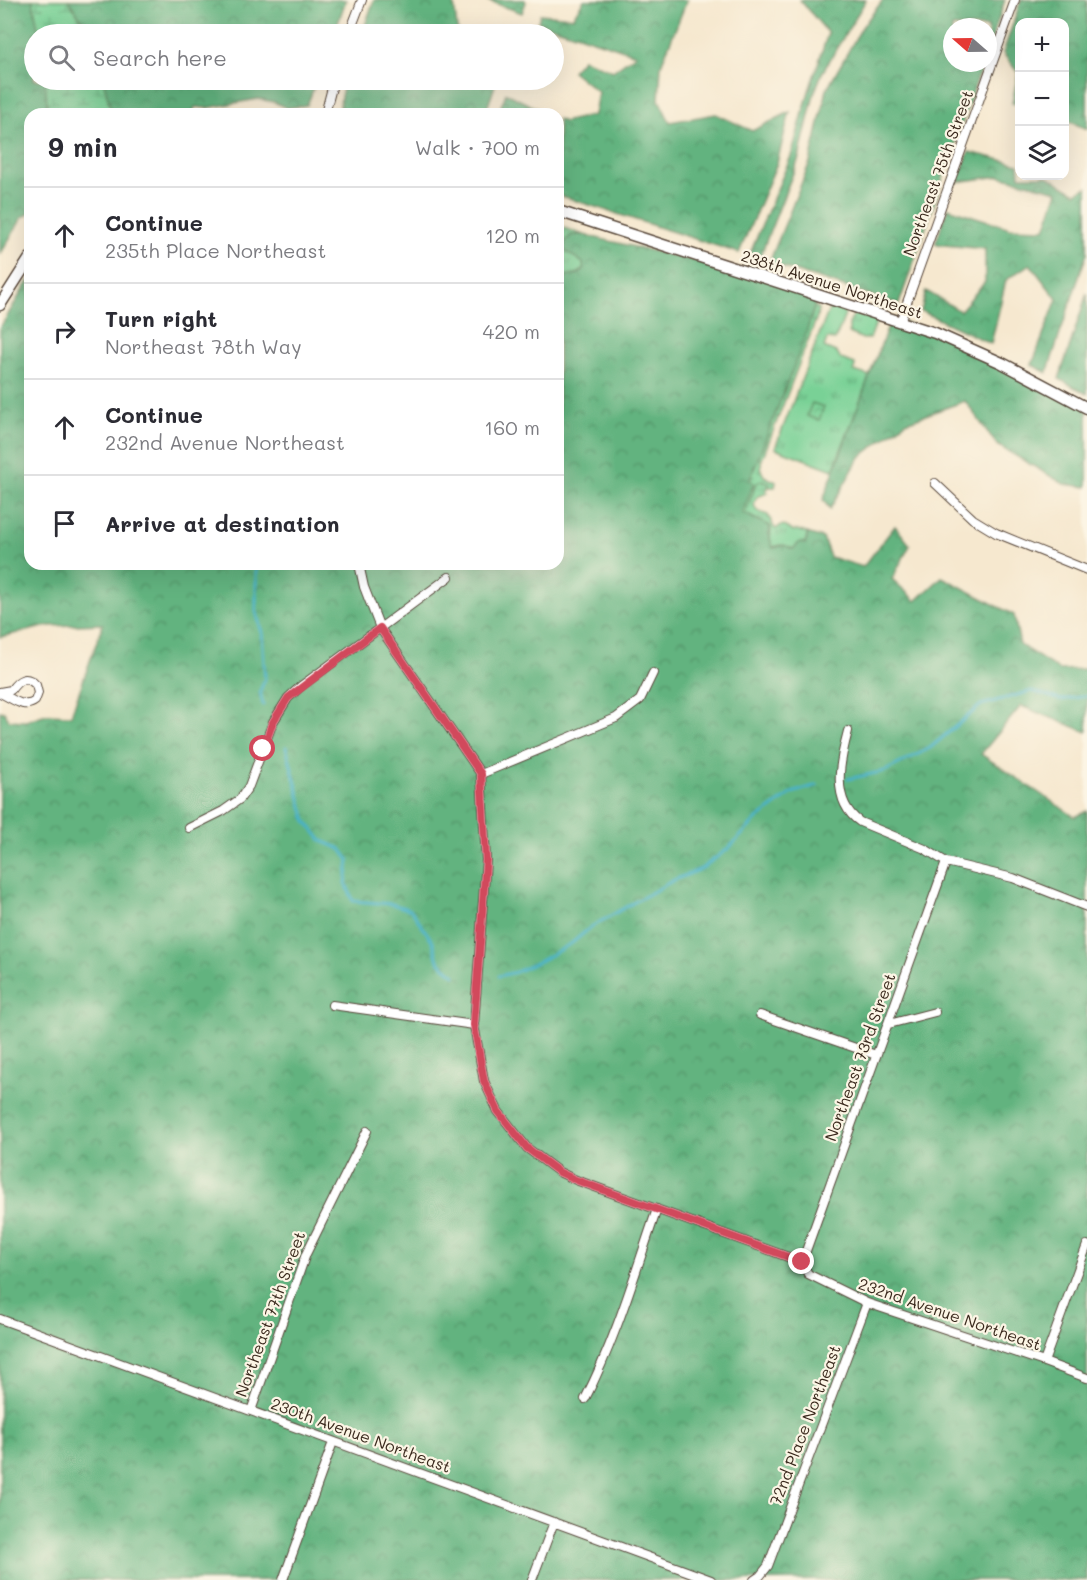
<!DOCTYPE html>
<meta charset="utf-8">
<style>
:root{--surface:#fff;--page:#f7f7f7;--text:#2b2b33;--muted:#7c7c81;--line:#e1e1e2}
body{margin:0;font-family:Mali,sans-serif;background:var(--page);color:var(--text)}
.controls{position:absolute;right:18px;top:18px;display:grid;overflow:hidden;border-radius:12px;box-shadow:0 6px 24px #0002}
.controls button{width:54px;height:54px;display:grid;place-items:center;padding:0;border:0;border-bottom:2px solid var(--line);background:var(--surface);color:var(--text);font:30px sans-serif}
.compass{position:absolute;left:943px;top:18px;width:54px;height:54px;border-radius:50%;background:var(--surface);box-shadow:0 6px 24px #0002;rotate:290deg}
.stop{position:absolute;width:18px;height:18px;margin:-14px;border:4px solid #d1495b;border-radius:50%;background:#fff}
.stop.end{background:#d1495b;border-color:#fff;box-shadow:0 2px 6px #0008}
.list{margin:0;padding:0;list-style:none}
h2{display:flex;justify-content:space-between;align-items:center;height:78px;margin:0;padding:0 24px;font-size:26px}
h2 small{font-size:20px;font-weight:400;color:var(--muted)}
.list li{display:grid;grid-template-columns:39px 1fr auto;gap:18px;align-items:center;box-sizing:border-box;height:96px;padding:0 24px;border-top:2px solid var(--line)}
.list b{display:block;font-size:22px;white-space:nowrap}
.list p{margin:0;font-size:20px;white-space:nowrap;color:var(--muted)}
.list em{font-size:20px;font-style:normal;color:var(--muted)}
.icon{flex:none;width:33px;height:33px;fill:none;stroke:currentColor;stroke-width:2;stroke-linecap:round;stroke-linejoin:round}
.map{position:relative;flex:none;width:1087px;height:1580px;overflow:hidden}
.search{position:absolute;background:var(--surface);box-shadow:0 6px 24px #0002;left:24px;top:24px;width:540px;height:66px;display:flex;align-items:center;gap:15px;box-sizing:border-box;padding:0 21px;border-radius:33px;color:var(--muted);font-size:22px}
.panel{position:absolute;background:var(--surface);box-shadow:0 6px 24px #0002;left:24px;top:108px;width:540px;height:462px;border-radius:18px}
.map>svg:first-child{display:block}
.grass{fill:url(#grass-tufts);stroke:#5a7e5a;stroke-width:1.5}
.forest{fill:url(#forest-crowns);stroke:#4e6e4e;stroke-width:1.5}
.wetland{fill:url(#wetland-marsh);stroke:#5a7e5a;stroke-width:1.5}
.park{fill:url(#park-crowns);stroke:#5a7e5a;stroke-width:1.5}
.garden{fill:url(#garden-dots);stroke:#5a7e5a;stroke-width:1.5}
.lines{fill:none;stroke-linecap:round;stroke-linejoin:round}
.stream{stroke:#49b2c8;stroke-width:3}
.street-casing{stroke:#574639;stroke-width:10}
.secondary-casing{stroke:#574639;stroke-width:13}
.street{stroke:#fff;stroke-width:8}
.secondary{stroke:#fff;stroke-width:10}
.route{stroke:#d1495b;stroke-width:8}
.labels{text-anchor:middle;stroke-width:4.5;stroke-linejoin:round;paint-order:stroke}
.street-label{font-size:16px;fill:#3b2a1e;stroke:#fcf5e5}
</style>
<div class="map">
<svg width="1087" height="1580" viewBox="0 0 1087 1580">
<defs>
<pattern id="grass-tufts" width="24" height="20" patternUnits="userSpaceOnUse" patternTransform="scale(1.5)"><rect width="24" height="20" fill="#79d196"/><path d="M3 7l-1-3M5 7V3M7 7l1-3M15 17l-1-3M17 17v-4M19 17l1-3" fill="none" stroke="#64aa7a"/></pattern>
<pattern id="forest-crowns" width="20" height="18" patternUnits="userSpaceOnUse" patternTransform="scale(1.5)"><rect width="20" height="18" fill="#62b37f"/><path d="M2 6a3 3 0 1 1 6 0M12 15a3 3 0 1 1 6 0" fill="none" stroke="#529267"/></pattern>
<pattern id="wetland-marsh" width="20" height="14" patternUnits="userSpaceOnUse" patternTransform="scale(1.5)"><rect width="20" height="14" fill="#79d196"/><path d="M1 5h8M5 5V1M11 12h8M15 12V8" fill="none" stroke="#64aa7a"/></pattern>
<pattern id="park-crowns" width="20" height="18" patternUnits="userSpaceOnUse" patternTransform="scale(1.5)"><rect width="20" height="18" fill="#79d196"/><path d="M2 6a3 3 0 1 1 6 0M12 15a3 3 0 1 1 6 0" fill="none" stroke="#64aa7a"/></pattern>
<pattern id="garden-dots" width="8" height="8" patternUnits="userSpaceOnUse" patternTransform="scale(1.5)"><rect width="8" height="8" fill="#79d196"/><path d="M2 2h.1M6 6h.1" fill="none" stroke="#64aa7a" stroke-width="1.8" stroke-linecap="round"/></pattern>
</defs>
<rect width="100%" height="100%" fill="#fcf5e5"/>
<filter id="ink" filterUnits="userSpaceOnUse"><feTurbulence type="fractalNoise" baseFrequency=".0167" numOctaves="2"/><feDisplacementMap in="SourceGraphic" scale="12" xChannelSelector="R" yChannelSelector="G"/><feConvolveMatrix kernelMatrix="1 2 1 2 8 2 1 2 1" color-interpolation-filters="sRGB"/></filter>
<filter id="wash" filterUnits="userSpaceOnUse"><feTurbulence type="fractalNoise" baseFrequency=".008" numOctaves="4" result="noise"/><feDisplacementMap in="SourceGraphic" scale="24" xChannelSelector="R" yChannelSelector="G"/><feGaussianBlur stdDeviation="1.35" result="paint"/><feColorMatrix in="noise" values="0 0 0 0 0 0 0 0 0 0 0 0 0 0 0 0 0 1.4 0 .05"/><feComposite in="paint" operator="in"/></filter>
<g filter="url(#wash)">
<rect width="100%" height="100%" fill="#f6e8cf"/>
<path class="grass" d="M558 226 584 235H572L565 250 583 263 584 269 562 285V307L558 308Z
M830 307 844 312 845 315 835 340 827 339 824 347 836 352 841 359 855 364 854 371 870 376 833 470 775 448Z
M854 314 877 320 870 339H863L849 333V324Z
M759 481H767L769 487 766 490 767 493 757 497 754 505 757 511 768 515 775 529 783 525 792 531 797 530 807 533C807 544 802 545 793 549L781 545 772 547 770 539 771 527 745 514 756 484Z"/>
<path class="forest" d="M0 0H33L39 34H34V80H45L48 114H30V213L22 218 0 255Z
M68 0H346L334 34H91Z
M374 0H447L454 3 457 29 462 34H362Z
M486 0H525L526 2 522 13Z
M584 0H687L661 65 659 100 670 122 716 114 752 131 790 112 777 163 739 253 558 195V119L563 122 594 115 598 92 572 71 583 59 613 71 636 54 538 22 540 14 573 17Z
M800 0H866L822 73 814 94 799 158 759 259 749 256 791 156 809 91 828 33Z
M883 0H1005L988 50V27H952V63H983L899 304 769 263 810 162 827 89 862 27Z
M1021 0H1087V129L1065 120 1064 22H1020L1019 105 1012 103 1018 73 1003 53Z
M103 80H317L307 105 287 108 274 102 258 99 207 108 195 107 192 114H112Z
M346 80H497L485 114H341C338 103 342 90 346 80Z
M506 93 548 114H498Z
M969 152 1019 164 1020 176H1047L1076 193 1087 187V253L1047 373 1032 365 1057 299 1030 264 1006 280 991 344 921 311 926 291 960 311 985 282V249L935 244 948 208 1010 228 1045 229 1058 191 1000 176 957 182Z
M572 235H584L755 275 818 295 803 343 750 479 754 483 743 513 770 526V539L773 548 784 545 793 549 800 542 805 544 807 539V533L823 538 830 557 863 567 895 526 910 545 892 579 916 601 942 577 1014 615 1020 645 1059 670 1087 669V732L1021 706 981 754 1075 817 1087 811V1580H0V711L4 712 9 720 26 721 46 714 71 715 103 624 48 626 0 637V328L30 278V564H558V308L562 307V285L565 276 580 273 584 269 583 263 564 250 565 241Z
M1087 293V394L1059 379Z
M891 318 935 333 1087 408V487L1064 484 997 445 965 401 906 422 860 457 830 509 823 500Z"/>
<path class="wetland" d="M33 0H68L91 34H39Z
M45 80H103L112 114H48Z"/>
<path class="park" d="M812 403 824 407 819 420 807 416Z"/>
<path class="garden" d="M815 306 818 308 817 317 761 462V470L764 476 776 482 775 487H769L768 482 762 480 756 484 745 514 742 513 754 483 750 480 803 343Z"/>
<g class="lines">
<path class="stream" d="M256 564V611L262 633 265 679 260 691 263 705
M286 747 306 821 322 841 341 849 349 860 346 883 353 901 392 904 411 910 433 942 438 961 455 975
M848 779 885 771 930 748 981 705 1032 691 1061 700 1087 696
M499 976 516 972 540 961 572 943 591 927 631 904 674 880 701 869 729 848 757 819 792 793 817 785"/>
</g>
</g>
<g filter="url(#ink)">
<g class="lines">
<g class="street-casing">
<path id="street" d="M349 34 362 0
M325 114 334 80
M900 322 1015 0
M935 483 973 519 996 533 1087 570
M449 577 380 628 481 774 486 860 474 1025 484 1081 498 1111 527 1148 559 1172 576 1180 802 1262 808 1274 867 1303 1044 1362 1087 1378
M0 692 11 690C18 680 26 674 36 685L38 693 35 701C24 710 12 698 0 693
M848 731C840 761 830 801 860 822L925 849 946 862 1013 878 1087 907
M481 774 616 718 640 700 653 673
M189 828 223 811 240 799 249 786 273 722 288 698 301 686 380 628 364 587 359 564
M332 1005 474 1025
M760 1015 876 1055
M889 1024 935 1012
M802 1262 946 862
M0 1319 711 1580
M1044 1362 1087 1245
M585 1399C616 1339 635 1273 657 1209
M251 1411 306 1254 367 1131
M283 1580 333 1442
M532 1580 554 1522
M754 1580 760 1576 768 1566 867 1303"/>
</g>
<g class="secondary-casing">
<path id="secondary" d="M558 211 935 333 1002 363 1087 408
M0 305 30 258"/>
</g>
<use href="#street" class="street"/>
<use href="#secondary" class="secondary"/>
</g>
</g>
<g class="lines" filter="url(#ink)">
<path class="route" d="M263 749 273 722 288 698 380 628 481 774 486 860 474 1025 484 1081 498 1111 527 1148 559 1172 576 1180 802 1262"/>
</g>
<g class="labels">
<g class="street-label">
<text transform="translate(938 173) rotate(-70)" y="6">Northeast 75th Street</text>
<text transform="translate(832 284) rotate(18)" y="6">238th Avenue Northeast</text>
<text transform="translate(860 1057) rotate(-70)" y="6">Northeast 73rd Street</text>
<text transform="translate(270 1314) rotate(-70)" y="6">Northeast 77th Street</text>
<text transform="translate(950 1314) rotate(19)" y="6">232nd Avenue Northeast</text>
<text transform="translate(805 1425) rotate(-69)" y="6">72nd Place Northeast</text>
<text transform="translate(361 1435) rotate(20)" y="6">230th Avenue Northeast</text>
</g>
</g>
</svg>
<div class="controls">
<button>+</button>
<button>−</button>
<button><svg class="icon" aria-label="layers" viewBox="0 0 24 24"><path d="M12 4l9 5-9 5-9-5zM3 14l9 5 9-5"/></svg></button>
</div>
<svg class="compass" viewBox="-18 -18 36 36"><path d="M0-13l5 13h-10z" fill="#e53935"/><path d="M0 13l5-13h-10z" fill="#7c7c81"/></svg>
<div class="stop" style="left:263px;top:749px"></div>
<div class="stop end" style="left:802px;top:1262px"></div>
<div class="search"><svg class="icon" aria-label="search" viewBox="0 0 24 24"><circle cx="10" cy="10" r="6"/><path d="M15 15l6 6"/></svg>Search here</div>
<section class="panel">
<h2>9 min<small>Walk · 700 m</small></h2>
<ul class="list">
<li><svg class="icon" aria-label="ahead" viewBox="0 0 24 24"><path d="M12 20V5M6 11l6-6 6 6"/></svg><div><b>Continue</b><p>235th Place Northeast</p></div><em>120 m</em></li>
<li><svg class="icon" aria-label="right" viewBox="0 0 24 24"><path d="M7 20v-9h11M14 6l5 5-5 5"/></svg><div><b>Turn right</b><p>Northeast 78th Way</p></div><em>420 m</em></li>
<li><svg class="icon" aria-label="ahead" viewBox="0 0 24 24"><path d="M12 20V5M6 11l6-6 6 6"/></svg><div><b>Continue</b><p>232nd Avenue Northeast</p></div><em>160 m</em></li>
<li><svg class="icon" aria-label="arrive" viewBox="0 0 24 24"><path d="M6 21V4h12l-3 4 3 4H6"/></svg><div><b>Arrive at destination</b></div></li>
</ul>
</section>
</div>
